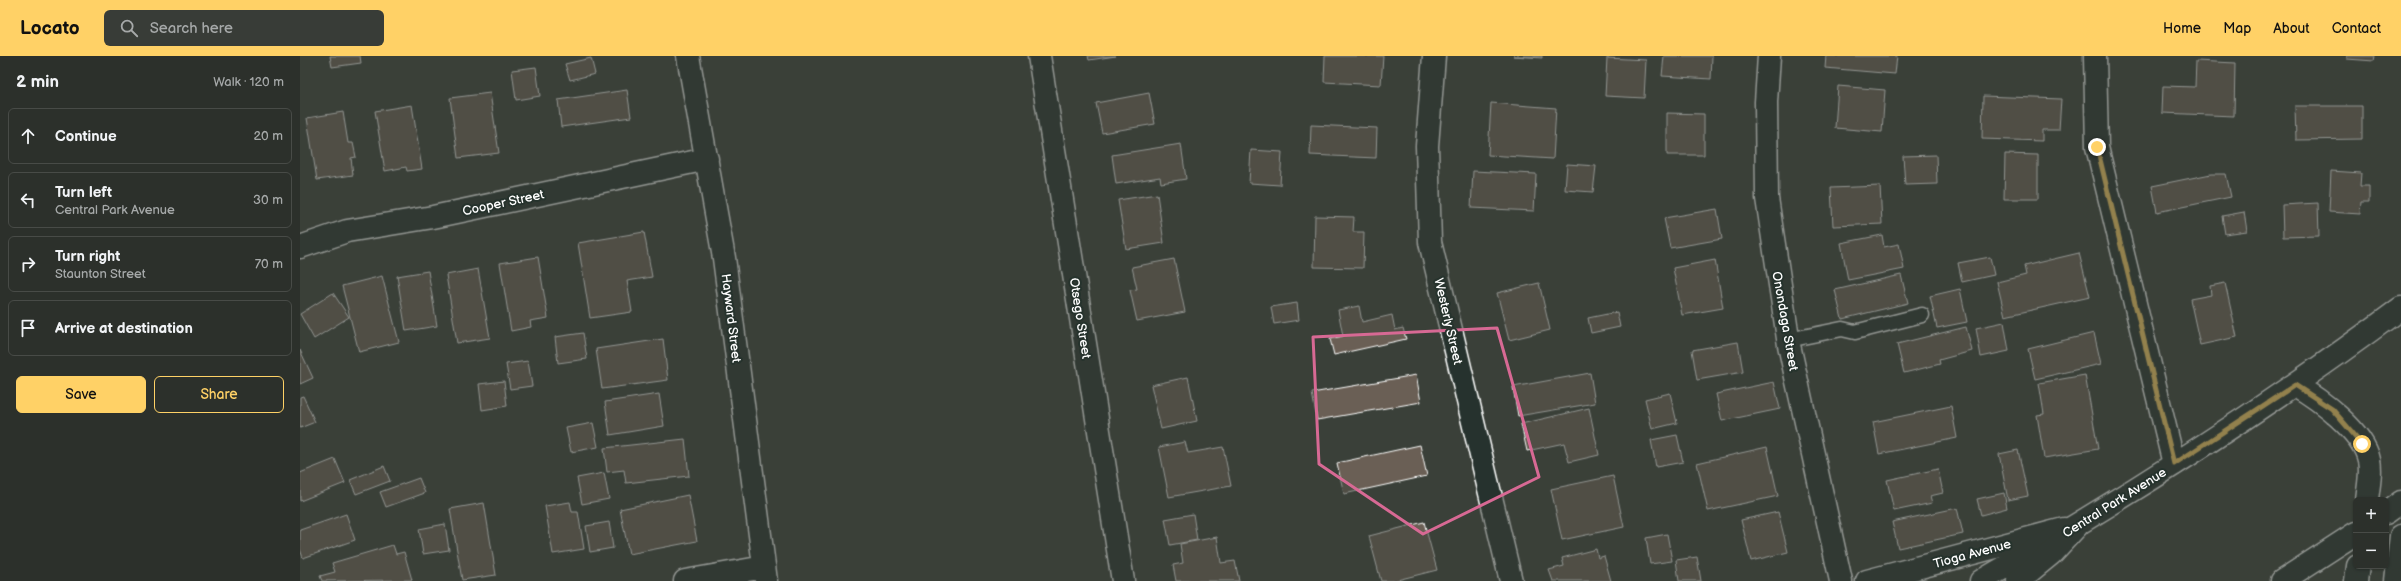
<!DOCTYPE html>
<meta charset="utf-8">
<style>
:root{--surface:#2c302b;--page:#383c37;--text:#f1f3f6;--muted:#a6a9a9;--line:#484b47;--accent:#ffd166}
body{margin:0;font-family:"Balsamiq Sans",sans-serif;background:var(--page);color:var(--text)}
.controls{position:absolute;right:12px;bottom:12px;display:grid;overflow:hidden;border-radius:6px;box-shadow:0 1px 3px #0004}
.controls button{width:36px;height:36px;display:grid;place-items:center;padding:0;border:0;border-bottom:1px solid var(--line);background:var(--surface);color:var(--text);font:20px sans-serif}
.stop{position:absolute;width:12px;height:12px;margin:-9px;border:3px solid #ffd166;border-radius:50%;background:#fff}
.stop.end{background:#ffd166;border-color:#fff;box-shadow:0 1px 4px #0008}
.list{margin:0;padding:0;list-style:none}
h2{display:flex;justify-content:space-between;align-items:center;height:52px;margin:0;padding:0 16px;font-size:17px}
h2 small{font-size:13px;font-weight:400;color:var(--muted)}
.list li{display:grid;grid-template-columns:26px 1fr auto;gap:12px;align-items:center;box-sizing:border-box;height:56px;margin:0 8px 8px;padding:0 8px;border:1px solid var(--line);border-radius:6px}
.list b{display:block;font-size:15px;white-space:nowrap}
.list p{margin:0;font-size:13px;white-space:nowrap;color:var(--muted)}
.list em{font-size:13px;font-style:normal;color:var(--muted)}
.actions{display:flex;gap:8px;padding:12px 16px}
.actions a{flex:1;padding:9px 0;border:1px solid var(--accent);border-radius:6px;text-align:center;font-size:14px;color:var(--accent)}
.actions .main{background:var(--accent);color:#111}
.icon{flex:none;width:22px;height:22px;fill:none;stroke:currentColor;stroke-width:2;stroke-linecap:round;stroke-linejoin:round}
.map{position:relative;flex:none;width:2101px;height:525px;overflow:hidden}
header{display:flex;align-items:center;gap:24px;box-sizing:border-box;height:56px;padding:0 20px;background:var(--accent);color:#111}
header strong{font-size:19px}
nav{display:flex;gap:22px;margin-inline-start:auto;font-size:14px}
.search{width:280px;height:36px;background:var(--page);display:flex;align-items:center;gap:10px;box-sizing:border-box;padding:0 14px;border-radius:6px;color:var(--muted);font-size:15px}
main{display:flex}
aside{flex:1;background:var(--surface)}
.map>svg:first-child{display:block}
.building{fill:#6a5f54;stroke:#fff}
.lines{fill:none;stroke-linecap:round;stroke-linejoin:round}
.service-casing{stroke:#fff;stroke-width:17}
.minor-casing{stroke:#fff;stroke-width:25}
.tertiary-casing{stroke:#fff;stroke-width:25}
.secondary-casing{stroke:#fff;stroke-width:25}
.motorway-casing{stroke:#fff;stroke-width:25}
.service{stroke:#26332d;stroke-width:14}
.minor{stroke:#26332d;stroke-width:22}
.tertiary{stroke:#26332d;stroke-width:22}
.secondary{stroke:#26332d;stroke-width:22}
.motorway{stroke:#26332d;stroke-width:22}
.route{stroke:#ffd166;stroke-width:5}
.marked{fill:none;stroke:#d76994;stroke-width:3;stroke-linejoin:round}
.labels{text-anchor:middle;stroke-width:4;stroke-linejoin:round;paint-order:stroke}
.street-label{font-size:13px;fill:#fff;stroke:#26332d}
</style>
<header>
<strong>Locato</strong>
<div class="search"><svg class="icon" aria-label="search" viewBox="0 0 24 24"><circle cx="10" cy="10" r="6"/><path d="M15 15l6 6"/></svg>Search here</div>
<nav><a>Home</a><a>Map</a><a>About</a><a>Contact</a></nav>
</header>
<main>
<aside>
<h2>2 min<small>Walk · 120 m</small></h2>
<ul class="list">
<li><svg class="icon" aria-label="ahead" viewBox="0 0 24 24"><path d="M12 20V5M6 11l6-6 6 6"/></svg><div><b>Continue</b></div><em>20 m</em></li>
<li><svg class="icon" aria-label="left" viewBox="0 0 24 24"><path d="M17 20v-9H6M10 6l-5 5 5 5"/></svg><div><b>Turn left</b><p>Central Park Avenue</p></div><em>30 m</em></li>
<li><svg class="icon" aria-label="right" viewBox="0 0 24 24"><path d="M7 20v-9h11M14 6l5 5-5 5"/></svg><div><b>Turn right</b><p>Staunton Street</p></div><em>70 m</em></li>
<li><svg class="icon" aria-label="arrive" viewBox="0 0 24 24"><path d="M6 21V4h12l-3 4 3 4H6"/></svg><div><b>Arrive at destination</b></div></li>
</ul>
<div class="actions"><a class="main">Save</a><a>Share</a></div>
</aside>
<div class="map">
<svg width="2101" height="525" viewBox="0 0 2101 525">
<rect width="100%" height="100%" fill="#3a4039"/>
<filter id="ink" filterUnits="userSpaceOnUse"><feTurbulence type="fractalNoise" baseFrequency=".025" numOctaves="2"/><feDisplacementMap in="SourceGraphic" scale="8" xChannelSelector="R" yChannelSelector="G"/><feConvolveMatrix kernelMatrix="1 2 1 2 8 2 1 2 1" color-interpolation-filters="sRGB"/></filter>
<g filter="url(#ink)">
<path class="building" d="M30 0H60L61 7 32 11Z
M788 0H816L789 4Z
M1025 0H1083L1081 29 1024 26Z
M1213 0H1242V2Z
M1364 0H1412L1411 23 1362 20Z
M1526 0H1597L1595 18 1525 12Z
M2047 0H2075L2074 5 2047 3Z
M291 2 295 18 270 24 265 8Z
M1307 2 1346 4 1344 42 1305 40Z
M1896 5 1935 7 1934 60 1862 57 1863 30 1895 31Z
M236 11 240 40 216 44 212 14Z
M1538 30 1585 34 1582 76 1535 72Z
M327 34 331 61 261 71 258 44Z
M190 37 199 97 158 102 150 42Z
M849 37 855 68 802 77 796 47Z
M1683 40 1761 43 1759 74H1742V85L1682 83Z
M1191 47 1256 52 1253 103 1188 99Z
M112 49 122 113 107 115 106 111 85 115 75 55Z
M1995 50H2062V83L1996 84Z
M43 56 48 87H53L56 101 51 102 53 119 17 124 7 62Z
M1367 57 1404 58V99H1367Z
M1011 69 1077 72 1076 102 1010 99Z
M881 88 886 123 861 127 860 121 816 128 812 99Z
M951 94 982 96 980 129 949 127Z
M1705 98 1738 99V143H1704Z
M1636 99 1637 128 1605 129 1603 100Z
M1267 108 1296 110 1293 136 1265 134Z
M1173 115 1236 118 1234 155 1171 152Z
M2031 115 2061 117 2060 130H2069V146H2061L2060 158 2029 156Z
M1911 118H1926L1931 141 1857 156 1852 130Z
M1580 130 1582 168 1533 170 1531 132Z
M857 138 864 187 826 193 818 144Z
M2018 147 2019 180 1983 181 1982 149Z
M1417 153 1422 183 1370 192 1364 162Z
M1944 156 1947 175 1925 178 1922 160Z
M1015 160 1054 161 1053 176H1064L1063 212 1014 211Z
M344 176 352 221 327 225 332 256 290 262 278 187Z
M1582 179 1584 191 1599 188 1604 213 1548 224 1541 187Z
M1779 197 1790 241 1705 260 1697 226 1726 219 1724 210Z
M238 201 248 262 230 265 231 271 211 275 200 207Z
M1690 201 1694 219 1662 226 1658 207Z
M874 203 885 256 837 265 830 234 837 233 832 211Z
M1415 204 1423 252 1382 259 1373 212Z
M178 213 190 282 157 287 146 219Z
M128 215 137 270 106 275 97 220Z
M1601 219 1608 247 1542 263 1535 234Z
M82 220 99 286 59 296 42 230Z
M1239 227 1250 274 1209 284 1197 237Z
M1925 227 1937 281 1900 289 1890 243 1911 239 1910 230Z
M1660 233 1667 266 1637 272 1630 240Z
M33 237 49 261 14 283 0 258Z
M997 247 999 264 974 268 971 251Z
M1059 250 1062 266 1092 259 1095 274 1103 272 1106 283 1034 299 1030 283 1043 280 1038 254Z
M1317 256 1320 271 1291 277 1288 262Z
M1704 266 1709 295 1681 301 1676 272Z
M1666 271 1672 295 1639 304 1640 308 1604 317 1597 288Z
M283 277 287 303 258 307 255 281Z
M1794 277 1801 308 1735 323 1728 293Z
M363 283 368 324 302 333 296 293Z
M1438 286 1443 316 1397 324 1392 294Z
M0 294 13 322 0 328Z
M228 305 232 330 210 333 206 308Z
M1290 317 1295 347 1218 360 1213 331Z
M1116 319 1121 346 1017 364 1012 337Z
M1785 319 1798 393 1744 402 1737 359 1744 358 1739 327Z
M888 321 897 365 861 373 851 329Z
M204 325 207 350 182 354 179 328Z
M1474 326 1480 353 1422 365 1416 338Z
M1370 337 1377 367 1352 373 1345 343Z
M359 338 364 370 310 379 305 346Z
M3 340 15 366 0 372V341Z
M1651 350 1657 382 1579 398 1573 366Z
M1289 352 1299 399 1269 406 1264 387 1227 395 1221 368Z
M293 367 298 391 271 396 266 372Z
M1377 379 1383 406 1356 411 1351 384Z
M385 383 389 420 326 427 324 414 307 416 304 392Z
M885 386 888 397 923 391 931 430 869 441 859 391Z
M1120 389 1127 420 1044 438 1037 407Z
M1467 391 1478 440 1408 455 1397 407Z
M1718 394 1728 440 1708 444 1699 398Z
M35 403 45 427 0 445V417Z
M84 410 90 425 56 438 50 424Z
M1638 413 1643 437 1630 440 1632 447 1594 455 1587 424Z
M304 417 309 443 282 448 277 422Z
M1313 420 1324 471 1262 484 1251 433Z
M119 422 125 437 86 451 80 436Z
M1704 437 1707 452 1681 459 1677 443Z
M388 439 397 485 329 498 320 453Z
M270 446 272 456H278L284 493 253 498 245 450Z
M184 447 196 519 162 524 150 453Z
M1657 452 1663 478 1598 492 1592 466Z
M1478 456 1488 496 1451 505 1441 464Z
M46 458 55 484 3 502 0 493V474Z
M893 458 897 484 870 489 865 463Z
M309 466 313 492 290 496 286 470Z
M1124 466 1137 514 1093 525H1081L1069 480Z
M145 468 149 494 123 498 119 473Z
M1367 478 1372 505 1350 508 1346 482Z
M917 481 921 507 935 505 939 525H876L873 509 883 507 880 488Z
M93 489 96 498 104 496 112 524 22 525 20 520 35 516 32 507Z
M1296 493 1298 502 1304 500 1311 525H1253L1249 514 1264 510 1262 502Z
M1397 501 1401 525H1379L1376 504Z"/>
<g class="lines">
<g class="service-casing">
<path id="service" d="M1488 284 1542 273 1555 276 1622 259"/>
</g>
<g class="minor-casing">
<path id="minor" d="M388 0 424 202 466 525
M739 0 823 525
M1134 0 1127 90 1130 186 1211 525
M1469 0 1466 46 1467 142 1489 289 1541 525
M1795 0 1797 91 1874 408
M0 191 47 175 133 161 407 103
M385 525 464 511
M1567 525 1764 473"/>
</g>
<g class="tertiary-casing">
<path id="tertiary" d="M2096 525 2101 480"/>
</g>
<g class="secondary-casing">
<path id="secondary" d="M1995 329C2019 343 2063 375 2069 404 2072 417 2068 432 2067 444
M1681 525C1826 442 1967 352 2101 252
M2056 525 2058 510"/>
</g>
<g class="motorway-casing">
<path id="motorway" d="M2086 457 2101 446
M1718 525 1751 498 1777 470
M1982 525 2056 477
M2099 525 2101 524"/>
</g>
<use href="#service" class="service"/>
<use href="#minor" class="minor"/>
<use href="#tertiary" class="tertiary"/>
<use href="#secondary" class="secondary"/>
<use href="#motorway" class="motorway"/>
</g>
</g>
<g class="lines" filter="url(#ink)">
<path class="route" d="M1797 91 1874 408 1995 329 2032 353 2062 388"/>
</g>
<path d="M0 0H2101V525H0ZM1197 272 1239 421 1123 478 1019 408 1013 281Z" fill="#3a4039" fill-opacity=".55" fill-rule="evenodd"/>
<path class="marked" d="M1197 272 1239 421 1123 478 1019 408 1013 281Z"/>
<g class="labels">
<g class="street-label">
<text transform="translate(203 146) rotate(-12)" y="5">Cooper Street</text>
<text transform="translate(432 262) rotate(83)" y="5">Hayward Street</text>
<text transform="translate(781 262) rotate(81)" y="5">Otsego Street</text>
<text transform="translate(1149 265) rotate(77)" y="5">Westerly Street</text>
<text transform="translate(1486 265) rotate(80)" y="5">Onondaga Street</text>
<text transform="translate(1814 446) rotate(-32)" y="5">Central Park Avenue</text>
<text transform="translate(1672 497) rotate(-15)" y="5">Tioga Avenue</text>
</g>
</g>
</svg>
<div class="controls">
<button>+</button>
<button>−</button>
</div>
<div class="stop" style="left:2062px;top:388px"></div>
<div class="stop end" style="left:1797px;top:91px"></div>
</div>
</main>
